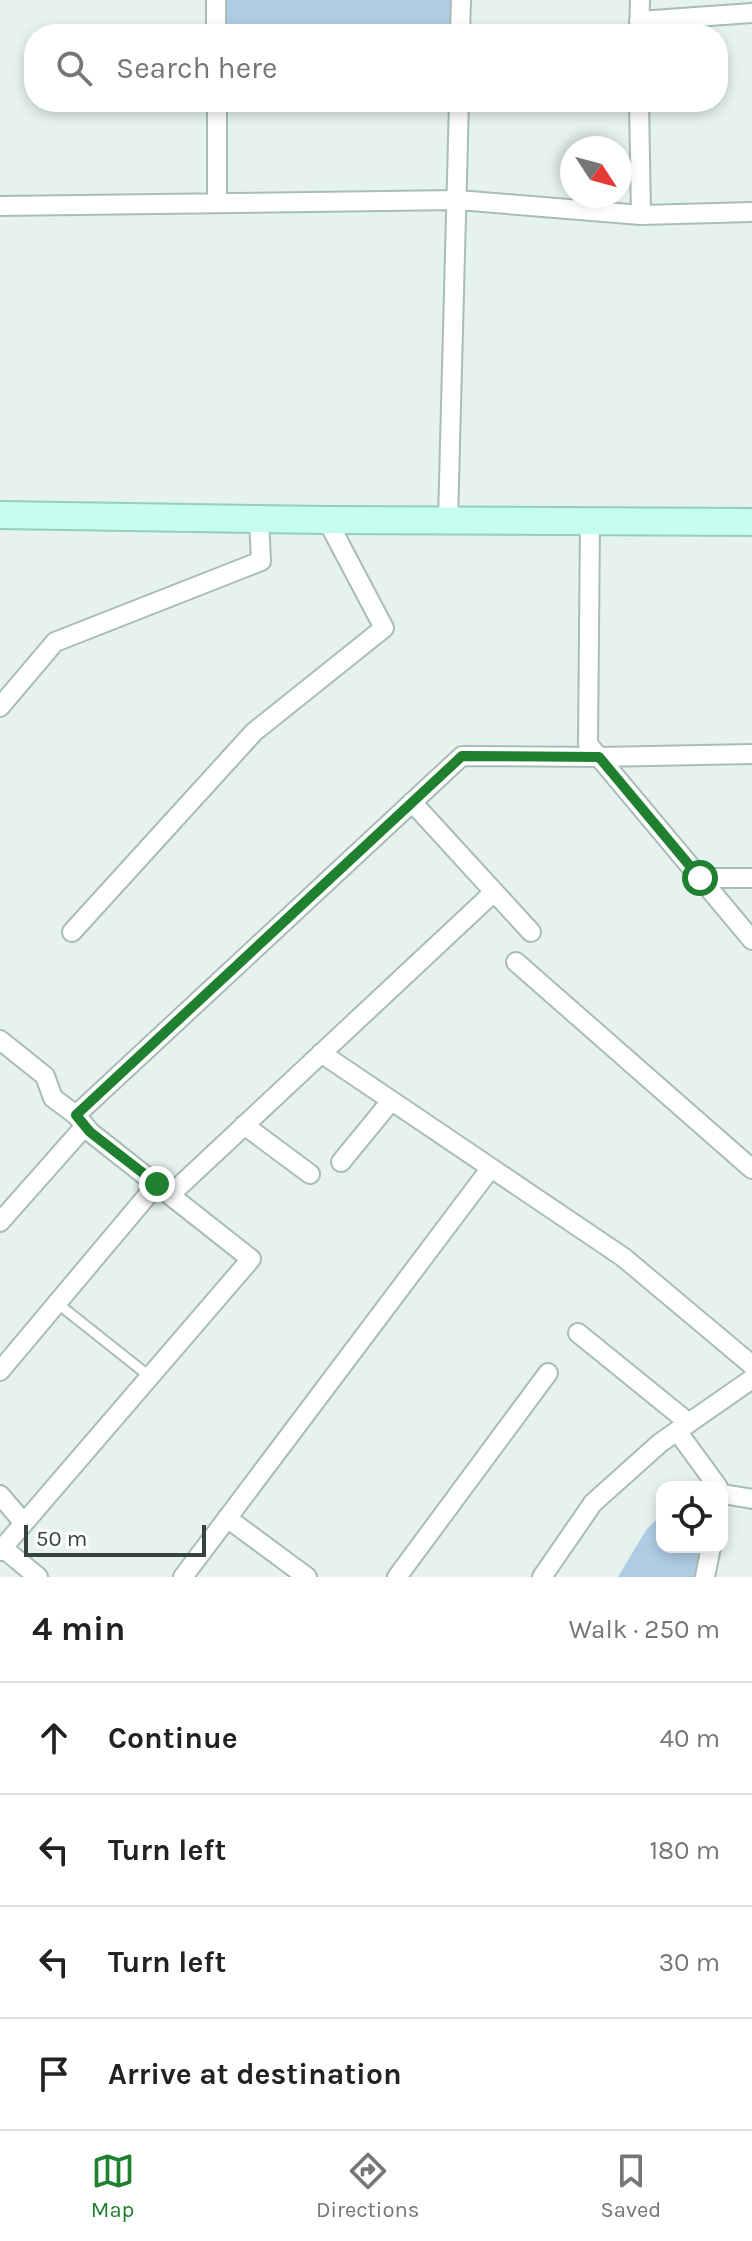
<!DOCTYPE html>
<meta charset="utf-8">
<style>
:root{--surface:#fff;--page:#f2f2f2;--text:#222;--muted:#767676;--line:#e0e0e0;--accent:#1f802f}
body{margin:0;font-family:Karla,sans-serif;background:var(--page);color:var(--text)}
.controls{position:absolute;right:24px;bottom:24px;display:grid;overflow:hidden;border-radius:16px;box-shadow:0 4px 12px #0003}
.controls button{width:72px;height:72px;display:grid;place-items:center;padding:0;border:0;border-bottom:2px solid var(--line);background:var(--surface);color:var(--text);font:40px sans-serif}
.compass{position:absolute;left:560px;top:136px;width:72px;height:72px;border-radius:50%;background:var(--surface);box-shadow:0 4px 12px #0003;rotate:126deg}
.scale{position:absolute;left:24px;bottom:20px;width:182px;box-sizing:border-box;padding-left:8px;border:4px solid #35443e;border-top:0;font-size:22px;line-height:28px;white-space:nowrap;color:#35443e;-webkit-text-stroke:6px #fff;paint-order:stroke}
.stop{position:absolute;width:24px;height:24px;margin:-18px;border:6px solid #1f802f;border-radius:50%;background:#fff}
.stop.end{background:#1f802f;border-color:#fff;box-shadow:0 2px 8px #0008}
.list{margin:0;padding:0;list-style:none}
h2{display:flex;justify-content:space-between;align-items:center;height:104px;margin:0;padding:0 32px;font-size:34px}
h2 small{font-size:26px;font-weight:400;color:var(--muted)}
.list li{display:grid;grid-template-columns:52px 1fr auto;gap:24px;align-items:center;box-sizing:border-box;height:112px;padding:0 32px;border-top:2px solid var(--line)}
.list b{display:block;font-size:30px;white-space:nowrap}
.list em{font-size:26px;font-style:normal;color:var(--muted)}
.icon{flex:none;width:44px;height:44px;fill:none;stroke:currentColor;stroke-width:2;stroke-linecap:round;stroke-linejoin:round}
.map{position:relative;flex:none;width:752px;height:1577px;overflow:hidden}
.search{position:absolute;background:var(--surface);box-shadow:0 4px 12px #0003;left:24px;right:24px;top:24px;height:88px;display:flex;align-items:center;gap:20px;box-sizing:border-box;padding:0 28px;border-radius:32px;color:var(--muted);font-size:30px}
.sheet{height:552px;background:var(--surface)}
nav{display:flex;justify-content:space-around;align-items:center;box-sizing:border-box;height:112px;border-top:2px solid var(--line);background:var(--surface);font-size:22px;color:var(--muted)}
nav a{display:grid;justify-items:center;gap:4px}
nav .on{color:var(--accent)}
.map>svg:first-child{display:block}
.green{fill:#afcce5}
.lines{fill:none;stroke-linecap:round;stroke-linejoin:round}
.lane-casing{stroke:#a8bdb6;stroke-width:13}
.street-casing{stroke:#a8bdb6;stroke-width:22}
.secondary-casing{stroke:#94cebf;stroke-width:30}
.lane{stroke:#fff;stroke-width:9}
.street{stroke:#fff;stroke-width:18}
.secondary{stroke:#c5fdf0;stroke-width:26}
.route{stroke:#1f802f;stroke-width:10}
</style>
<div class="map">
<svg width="752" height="1577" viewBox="0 0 752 1577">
<rect width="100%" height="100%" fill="#e5f2ee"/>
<path class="green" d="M226 0H452L453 34H226Z
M662 1514V1547H711L705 1577H618L646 1530Z"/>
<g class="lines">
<g class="lane-casing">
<path id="lane" d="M57 1303 149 1376"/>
</g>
<g class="street-casing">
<path id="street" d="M216 0V34
M639 21 752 13
M460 34 461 0
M639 34 640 0
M217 102V202
M639 102 641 215
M0 206 458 200 641 215 752 212
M448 520 459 102
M590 520 588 744 752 940
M0 707 55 642 261 561 259 519
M412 802 531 932
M700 878H752
M72 932 254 732 384 628 327 520
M516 962 752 1169
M0 1040 45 1076 53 1098 76 1115 90 1132 251 1259 0 1551
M321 1053 623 1257 752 1365
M76 1115 462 756 599 757 752 754
M244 1125 310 1174
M341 1162 391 1101
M170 1195 494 892
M0 1222 85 1126
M578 1333 689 1423
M0 1371 157 1184
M677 1431 718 1487
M723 1494 752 1499
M0 1495 24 1523
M227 1518 307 1577
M3 1548 38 1577
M183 1577 490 1169
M397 1577 548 1373
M542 1577 593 1503 660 1443 752 1379
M705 1577 711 1547"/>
</g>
<g class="secondary-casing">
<path id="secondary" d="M0 515 327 520 752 522"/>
</g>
<use href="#lane" class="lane"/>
<use href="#street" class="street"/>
<use href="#secondary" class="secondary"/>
</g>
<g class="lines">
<path class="route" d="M157 1184 90 1132 76 1115 462 756 599 757 700 878"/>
</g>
</svg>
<div class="controls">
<button><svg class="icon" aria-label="locate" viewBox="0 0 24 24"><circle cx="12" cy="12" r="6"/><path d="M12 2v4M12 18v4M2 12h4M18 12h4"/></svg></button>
</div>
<svg class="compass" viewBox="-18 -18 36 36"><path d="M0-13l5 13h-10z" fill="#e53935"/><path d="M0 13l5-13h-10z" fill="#767676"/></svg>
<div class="scale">50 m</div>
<div class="stop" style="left:700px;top:878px"></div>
<div class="stop end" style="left:157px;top:1184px"></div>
<div class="search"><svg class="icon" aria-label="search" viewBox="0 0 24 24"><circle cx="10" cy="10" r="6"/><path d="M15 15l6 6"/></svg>Search here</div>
</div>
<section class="sheet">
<h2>4 min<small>Walk · 250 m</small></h2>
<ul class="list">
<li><svg class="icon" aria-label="ahead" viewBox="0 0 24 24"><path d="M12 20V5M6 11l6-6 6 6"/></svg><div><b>Continue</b></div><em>40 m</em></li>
<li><svg class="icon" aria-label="left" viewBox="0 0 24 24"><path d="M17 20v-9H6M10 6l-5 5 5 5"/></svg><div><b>Turn left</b></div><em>180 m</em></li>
<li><svg class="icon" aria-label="left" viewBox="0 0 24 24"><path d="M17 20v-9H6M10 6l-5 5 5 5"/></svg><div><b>Turn left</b></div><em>30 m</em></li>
<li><svg class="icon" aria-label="arrive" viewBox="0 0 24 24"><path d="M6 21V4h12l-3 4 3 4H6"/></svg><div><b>Arrive at destination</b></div></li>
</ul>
</section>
<nav>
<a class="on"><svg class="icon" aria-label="map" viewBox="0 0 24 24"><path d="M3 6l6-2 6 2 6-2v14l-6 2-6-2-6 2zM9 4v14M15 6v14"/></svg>Map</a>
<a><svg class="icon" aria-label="directions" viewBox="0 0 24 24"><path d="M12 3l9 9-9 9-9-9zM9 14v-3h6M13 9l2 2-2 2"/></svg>Directions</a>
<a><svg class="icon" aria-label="saved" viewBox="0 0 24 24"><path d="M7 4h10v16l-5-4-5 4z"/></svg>Saved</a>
</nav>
